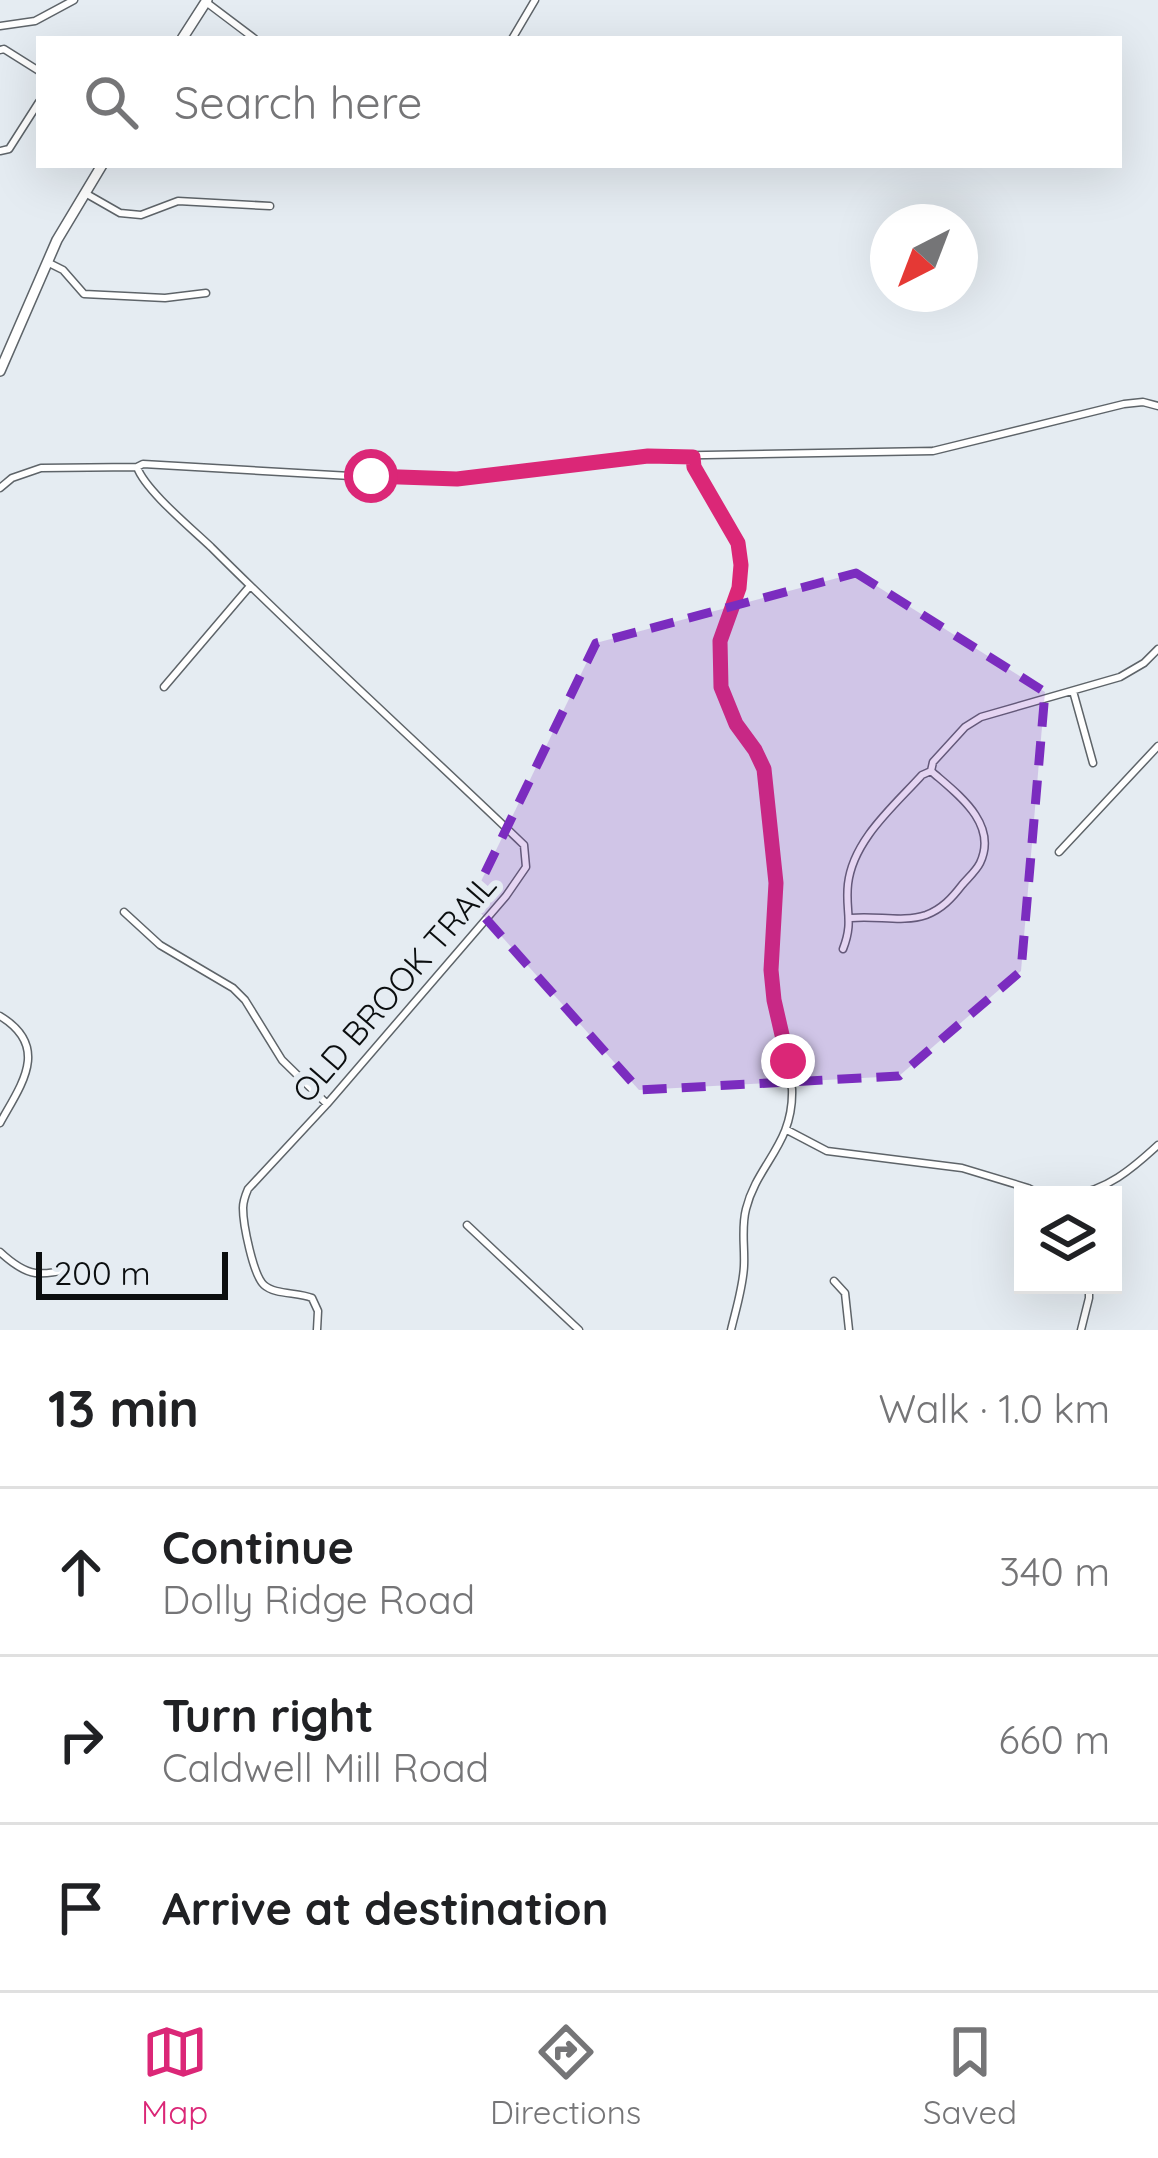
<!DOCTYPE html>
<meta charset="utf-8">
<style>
:root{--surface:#fff;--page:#f6f6f6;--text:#202124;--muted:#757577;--line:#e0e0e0;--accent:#db2777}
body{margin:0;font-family:Quicksand,sans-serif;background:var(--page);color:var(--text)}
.controls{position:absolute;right:36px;bottom:36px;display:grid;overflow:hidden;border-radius:0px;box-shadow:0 12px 48px #0002}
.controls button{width:108px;height:108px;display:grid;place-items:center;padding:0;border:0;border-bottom:3px solid var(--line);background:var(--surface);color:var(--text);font:60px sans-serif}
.compass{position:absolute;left:870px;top:204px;width:108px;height:108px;border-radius:50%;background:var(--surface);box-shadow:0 12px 48px #0002;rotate:222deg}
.scale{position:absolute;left:36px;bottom:30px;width:192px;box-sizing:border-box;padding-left:12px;border:6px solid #0b0e0f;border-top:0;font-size:33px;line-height:42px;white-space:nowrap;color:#0b0e0f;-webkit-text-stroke:9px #e5ecf2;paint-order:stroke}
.stop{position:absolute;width:36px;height:36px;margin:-27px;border:9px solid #db2777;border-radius:50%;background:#fff}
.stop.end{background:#db2777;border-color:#fff;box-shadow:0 3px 12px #0008}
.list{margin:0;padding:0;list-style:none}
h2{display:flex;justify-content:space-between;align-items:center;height:156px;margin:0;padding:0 48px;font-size:51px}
h2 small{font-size:39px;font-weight:400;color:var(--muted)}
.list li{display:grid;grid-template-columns:78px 1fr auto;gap:36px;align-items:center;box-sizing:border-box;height:168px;padding:0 48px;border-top:3px solid var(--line)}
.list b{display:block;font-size:45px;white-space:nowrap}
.list p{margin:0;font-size:39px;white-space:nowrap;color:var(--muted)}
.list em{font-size:39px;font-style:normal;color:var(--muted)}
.icon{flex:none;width:66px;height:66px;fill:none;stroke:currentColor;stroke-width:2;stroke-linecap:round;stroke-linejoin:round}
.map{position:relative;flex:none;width:1158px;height:1330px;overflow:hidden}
.search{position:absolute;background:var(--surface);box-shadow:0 12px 48px #0002;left:36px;right:36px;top:36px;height:132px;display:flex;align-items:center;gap:30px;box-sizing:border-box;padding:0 42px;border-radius:0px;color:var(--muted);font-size:45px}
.sheet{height:660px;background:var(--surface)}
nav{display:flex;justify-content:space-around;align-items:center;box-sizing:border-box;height:168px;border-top:3px solid var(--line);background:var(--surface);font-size:33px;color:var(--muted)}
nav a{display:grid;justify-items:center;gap:6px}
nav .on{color:var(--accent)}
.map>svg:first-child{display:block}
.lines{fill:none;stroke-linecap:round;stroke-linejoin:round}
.minor-casing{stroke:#5e6469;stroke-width:9}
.major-casing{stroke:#5e6469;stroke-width:12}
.minor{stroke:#fff;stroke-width:6}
.major{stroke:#fff;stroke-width:9}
.route{stroke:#db2777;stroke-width:15}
.marked{fill:#7b2cbf;fill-opacity:0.2;stroke:#7b2cbf;stroke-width:9;stroke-dasharray:24 15;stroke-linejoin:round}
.labels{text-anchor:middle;stroke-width:12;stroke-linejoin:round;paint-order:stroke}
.street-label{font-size:33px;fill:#0b0e0f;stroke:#e5ecf2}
</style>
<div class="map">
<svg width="1158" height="1330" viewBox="0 0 1158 1330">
<rect width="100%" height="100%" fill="#e5ecf2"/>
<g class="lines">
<g class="minor-casing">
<path id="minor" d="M206 2 255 39
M0 26 35 21 74 0
M512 39 535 0
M0 50 4 49 39 71
M0 151 9 149 39 102
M85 193 120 213 141 215 178 201 270 206
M47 262 63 270 84 294 165 298 206 293
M693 457 695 467 738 543 741 565 739 588 720 641V687L736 724 755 750 764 769 776 883 771 970 774 1000 792 1089C794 1144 757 1164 746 1209 741 1228 745 1247 744 1266 743 1287 736 1309 731 1330
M137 467C145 490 191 528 211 547 313 649 420 745 524 845L526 867 506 896 327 1104 248 1189C245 1196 243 1201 243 1208 243 1224 253 1275 264 1285 275 1295 298 1292 312 1298L318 1311 317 1330
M0 488 12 478 41 468 137 467 143 464 421 480 457 479 648 456 933 451 1124 404 1143 402 1158 406
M164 687 250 586
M1073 691 1093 763
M1059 852 1158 746
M124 912 160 945 233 988 245 1000 282 1060 327 1104
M851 918C876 915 903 923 926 915 942 909 952 898 962 885 968 878 976 871 980 863 999 823 956 793 931 771
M843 949C854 921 845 911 848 884 853 840 894 806 922 775L931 771 933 762 965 727 981 717 1120 677 1144 663 1158 649
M0 1016C51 1047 21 1085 0 1123
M787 1130 827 1151 962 1168 1028 1188 1041 1195
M1071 1195C1106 1191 1132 1169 1158 1145
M467 1225 579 1330
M0 1252C29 1279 40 1276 77 1267
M834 1281 845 1293 849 1330
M1081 1330 1089 1298V1285"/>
</g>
<g class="major-casing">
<path id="major" d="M182 39 207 0
M0 371 57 240 102 165"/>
</g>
<use href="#minor" class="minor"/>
<use href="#major" class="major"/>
</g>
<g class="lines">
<path class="route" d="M371 476 457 479 648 456 693 457 694 467 738 543 741 565 739 588 720 641 721 687 736 724 755 750 764 769 776 883 771 970 774 1000 788 1061"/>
</g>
<path class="marked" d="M856 573 1045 692 1021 971 899 1076 639 1090 471 902 596 643Z"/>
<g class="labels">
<g class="street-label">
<text transform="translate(394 988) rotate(-49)" y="12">OLD BROOK TRAIL</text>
</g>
</g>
</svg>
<div class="controls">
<button><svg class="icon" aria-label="layers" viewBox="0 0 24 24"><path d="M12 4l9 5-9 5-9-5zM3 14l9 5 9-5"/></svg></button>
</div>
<svg class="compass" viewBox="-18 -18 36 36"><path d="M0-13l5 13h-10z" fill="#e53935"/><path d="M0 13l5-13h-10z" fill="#757577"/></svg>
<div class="scale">200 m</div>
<div class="stop" style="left:371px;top:476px"></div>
<div class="stop end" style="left:788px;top:1061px"></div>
<div class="search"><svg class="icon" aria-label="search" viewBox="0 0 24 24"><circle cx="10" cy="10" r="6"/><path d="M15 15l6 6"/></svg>Search here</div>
</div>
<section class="sheet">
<h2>13 min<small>Walk · 1.0 km</small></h2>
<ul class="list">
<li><svg class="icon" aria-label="ahead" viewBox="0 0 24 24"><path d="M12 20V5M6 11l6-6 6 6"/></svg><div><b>Continue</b><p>Dolly Ridge Road</p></div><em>340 m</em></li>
<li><svg class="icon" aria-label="right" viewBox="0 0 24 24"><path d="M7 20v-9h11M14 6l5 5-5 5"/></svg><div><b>Turn right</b><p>Caldwell Mill Road</p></div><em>660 m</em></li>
<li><svg class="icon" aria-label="arrive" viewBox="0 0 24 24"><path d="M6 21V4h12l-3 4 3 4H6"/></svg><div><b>Arrive at destination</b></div></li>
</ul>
</section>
<nav>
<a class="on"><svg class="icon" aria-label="map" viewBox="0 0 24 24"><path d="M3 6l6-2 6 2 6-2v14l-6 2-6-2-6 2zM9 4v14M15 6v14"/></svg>Map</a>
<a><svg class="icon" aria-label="directions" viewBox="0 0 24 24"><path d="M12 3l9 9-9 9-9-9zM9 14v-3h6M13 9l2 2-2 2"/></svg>Directions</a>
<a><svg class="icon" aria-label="saved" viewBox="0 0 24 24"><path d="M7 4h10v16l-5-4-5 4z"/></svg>Saved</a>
</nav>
